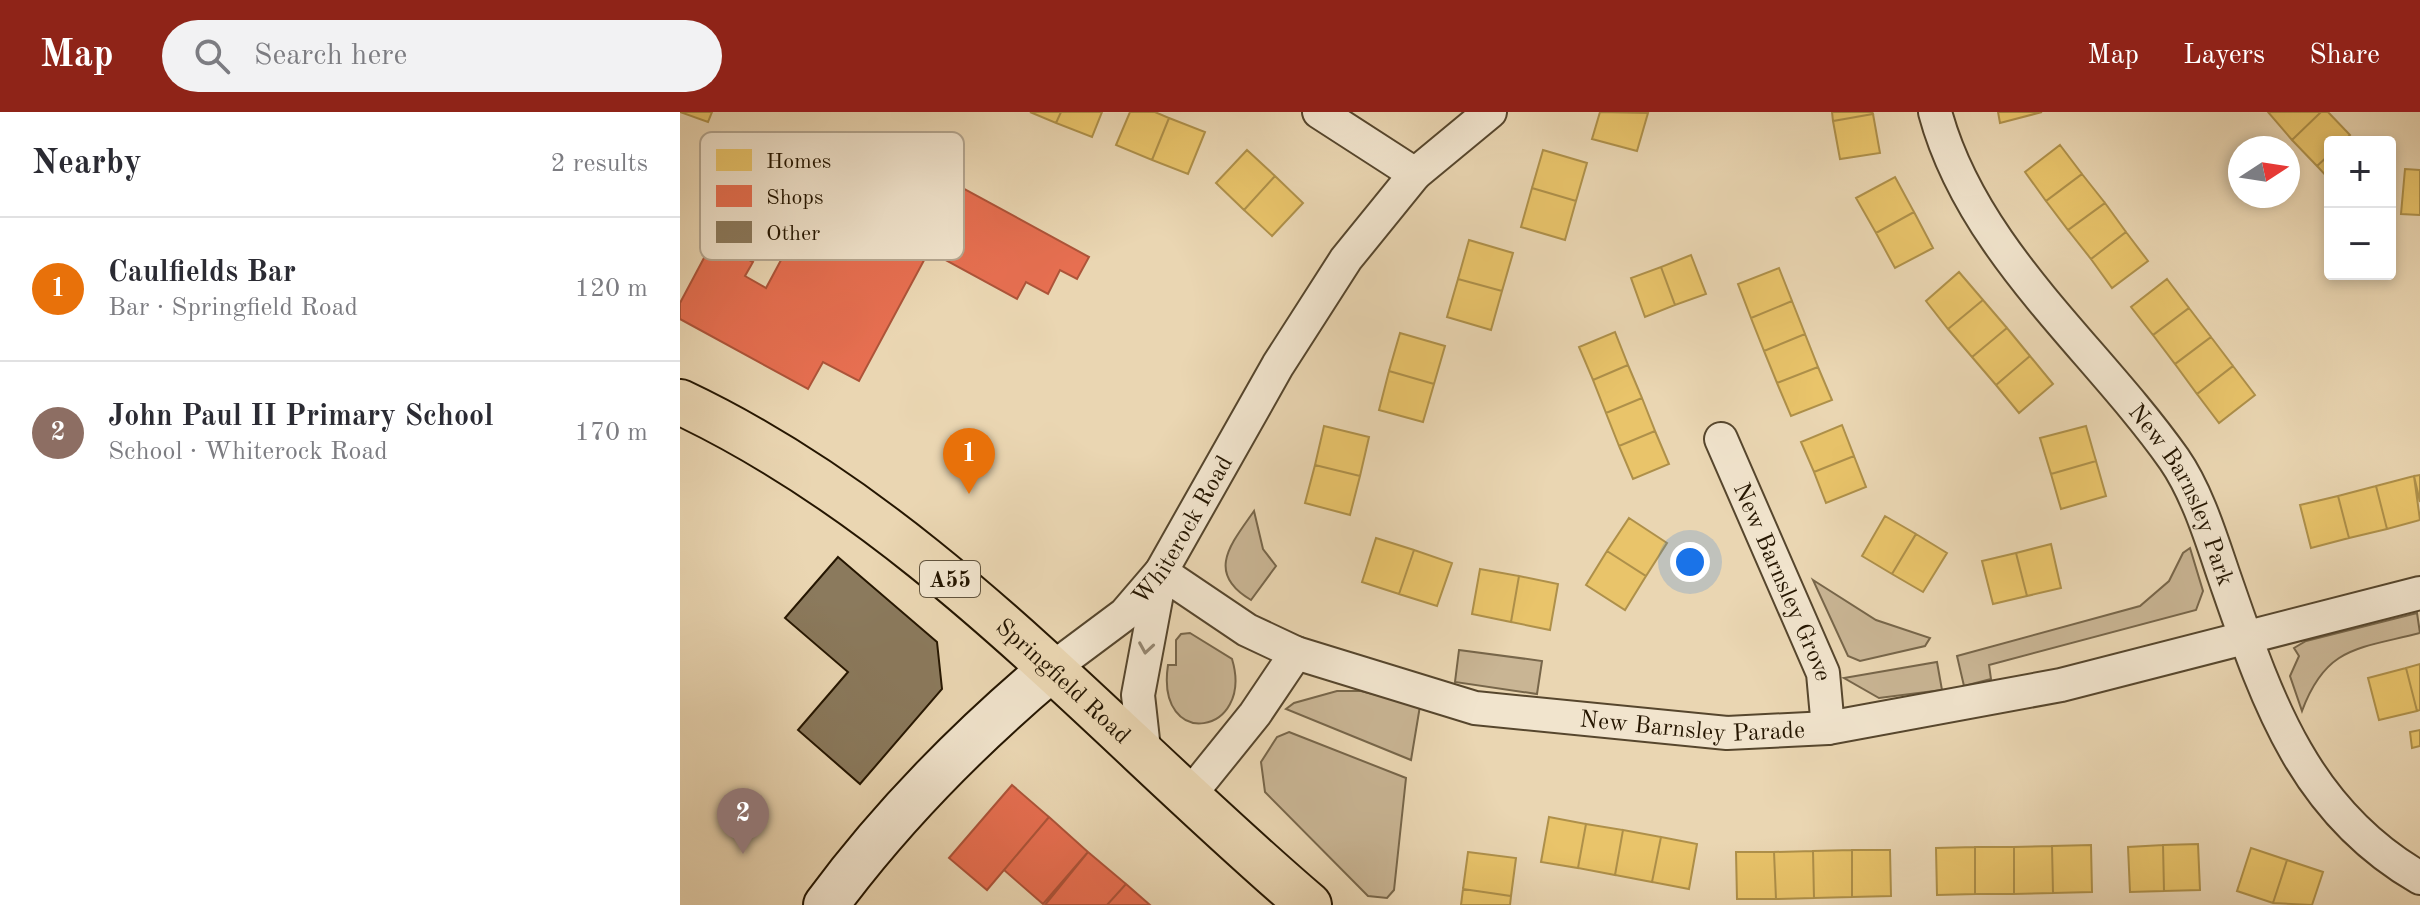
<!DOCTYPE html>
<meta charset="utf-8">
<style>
:root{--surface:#fff;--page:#f2f2f3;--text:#2b2b33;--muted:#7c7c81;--line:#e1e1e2;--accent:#8f2418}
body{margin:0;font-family:"Old Standard TT",serif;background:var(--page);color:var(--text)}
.controls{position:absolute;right:24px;top:24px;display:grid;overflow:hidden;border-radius:8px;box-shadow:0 4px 12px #0003}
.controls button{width:72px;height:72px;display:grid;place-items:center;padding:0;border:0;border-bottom:2px solid var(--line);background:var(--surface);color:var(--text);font:40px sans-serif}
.compass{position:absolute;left:1548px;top:24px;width:72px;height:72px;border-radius:50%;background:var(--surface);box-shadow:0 4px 12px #0003;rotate:78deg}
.you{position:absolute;left:1010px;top:450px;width:28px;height:28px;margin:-20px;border:6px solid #fff;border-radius:50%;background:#1a73e8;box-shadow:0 0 0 12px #1a73e833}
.badge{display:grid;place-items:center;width:52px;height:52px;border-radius:50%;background:var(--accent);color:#fff;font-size:26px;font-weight:700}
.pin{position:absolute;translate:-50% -66px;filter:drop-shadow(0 2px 4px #0008)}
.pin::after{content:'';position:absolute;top:42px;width:28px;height:24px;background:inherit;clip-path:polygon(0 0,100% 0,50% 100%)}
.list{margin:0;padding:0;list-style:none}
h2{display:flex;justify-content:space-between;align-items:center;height:104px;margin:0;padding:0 32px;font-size:34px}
h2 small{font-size:26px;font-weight:400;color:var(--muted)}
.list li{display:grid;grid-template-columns:52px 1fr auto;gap:24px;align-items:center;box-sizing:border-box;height:144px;padding:0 32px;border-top:2px solid var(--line)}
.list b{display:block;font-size:30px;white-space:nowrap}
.list p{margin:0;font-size:26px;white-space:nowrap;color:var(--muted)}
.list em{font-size:26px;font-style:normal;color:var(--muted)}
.icon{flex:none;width:44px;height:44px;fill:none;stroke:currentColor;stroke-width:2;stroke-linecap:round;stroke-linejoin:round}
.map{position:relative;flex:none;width:1740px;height:793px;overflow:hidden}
header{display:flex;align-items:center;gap:48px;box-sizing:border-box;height:112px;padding:0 40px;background:var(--accent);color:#fff}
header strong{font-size:38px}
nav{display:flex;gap:44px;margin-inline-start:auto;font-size:28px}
.search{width:560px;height:72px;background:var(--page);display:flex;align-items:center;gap:20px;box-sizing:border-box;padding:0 28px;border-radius:44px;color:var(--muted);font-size:30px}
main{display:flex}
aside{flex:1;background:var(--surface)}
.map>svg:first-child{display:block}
.green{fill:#c9b594;stroke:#77664a;stroke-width:2}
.homes{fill:#e9c46a;stroke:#ae904a;stroke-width:2}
.shops{fill:#e76f51;stroke:#ad5439;stroke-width:2}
.building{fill:#8b7a5d;stroke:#251601;stroke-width:2}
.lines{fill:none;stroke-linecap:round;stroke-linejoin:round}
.street-casing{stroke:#56462d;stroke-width:36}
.secondary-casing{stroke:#251601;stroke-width:48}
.highway-casing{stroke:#251601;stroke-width:48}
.street{stroke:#f1e4cd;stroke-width:32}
.secondary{stroke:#f1e4cd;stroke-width:44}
.highway{stroke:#ead6b2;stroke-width:44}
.oneway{stroke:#958771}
.labels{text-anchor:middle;stroke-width:8;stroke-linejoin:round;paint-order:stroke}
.shield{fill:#f1e4cd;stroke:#62543e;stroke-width:2}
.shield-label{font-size:22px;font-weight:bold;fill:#251601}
.street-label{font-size:24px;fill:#251601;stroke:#f1e4cd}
.key{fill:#f1e4cd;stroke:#b4a690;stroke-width:2}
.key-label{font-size:22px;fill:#251601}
</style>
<header>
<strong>Map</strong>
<div class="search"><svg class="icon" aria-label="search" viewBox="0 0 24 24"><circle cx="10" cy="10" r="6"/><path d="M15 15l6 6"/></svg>Search here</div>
<nav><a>Map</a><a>Layers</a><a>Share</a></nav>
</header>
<main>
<aside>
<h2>Nearby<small>2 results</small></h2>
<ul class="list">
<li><span class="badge" style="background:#e8710a">1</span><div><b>Caulfields Bar</b><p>Bar · Springfield Road</p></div><em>120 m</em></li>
<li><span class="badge" style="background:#8d6e63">2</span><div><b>John Paul II Primary School</b><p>School · Whiterock Road</p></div><em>170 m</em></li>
</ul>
</aside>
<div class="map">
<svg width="1740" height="793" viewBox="0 0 1740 793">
<rect width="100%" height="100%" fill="#ead6b2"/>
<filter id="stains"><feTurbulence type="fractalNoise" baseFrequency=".0025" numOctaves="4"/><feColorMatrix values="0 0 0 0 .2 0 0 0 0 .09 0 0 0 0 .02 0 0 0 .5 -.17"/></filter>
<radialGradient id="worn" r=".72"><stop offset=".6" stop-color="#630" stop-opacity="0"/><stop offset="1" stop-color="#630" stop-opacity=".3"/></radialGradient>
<path class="green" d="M574 399 583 437 596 454 571 488C525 461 551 432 574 399Z
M1510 436 1523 479 1516 498 1309 553 1311 567 1284 574 1277 544 1460 494 1489 469 1503 441Z
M1133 468 1196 508 1250 526 1245 534 1180 549 1168 544Z
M1737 501 1740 521C1678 537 1646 534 1622 599L1610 564 1619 544 1614 536 1626 529Z
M510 521 552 547C575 623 475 640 488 553H496V528L501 522Z
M779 538 862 549 857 582 775 570Z
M1257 550 1262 578 1199 586 1164 566Z
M657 579H681L740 594 731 648 606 597 614 591Z
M609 620 726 666 714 778 707 786 688 784 585 680 581 650 597 625Z"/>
<path class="homes" d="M0 0H32L28 10Z
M350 0H381L376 11Z
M381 0H422L412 25 376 11Z
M450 0H475L489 6 472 48 436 33Z
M920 0 968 1 957 39 912 27Z
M1152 0H1192L1193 2 1153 9Z
M1318 0H1362L1320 11Z
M1588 0H1641L1612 28Z
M1641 0H1648L1670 23 1663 30H1650V42L1637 54 1612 28Z
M1193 2 1200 41 1160 47 1153 9Z
M489 6 525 20 508 62 472 48Z
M1380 33 1402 62 1366 89 1345 60Z
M567 38 595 64 564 98 536 71Z
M863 38 907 51 896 89 852 76Z
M1650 42V68L1637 54Z
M1725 57 1740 58V103L1721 102Z
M1402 62 1425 91 1388 118 1366 89Z
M595 64 623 91 592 124 564 98Z
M1215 65 1234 100 1196 121 1176 86Z
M852 76 896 89 885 128 841 115Z
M1425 91 1446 120 1411 147 1388 118Z
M1234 100 1253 136 1215 156 1196 121Z
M1446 120 1468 149 1432 176 1411 147Z
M789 128 833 141 822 179 778 167Z
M1011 143 1026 182 995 193 981 155Z
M981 155 995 193 965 205 951 166Z
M1099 156 1112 189 1071 206 1058 172Z
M1279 160 1303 188 1268 217 1246 189Z
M778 167 822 179 811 218 767 205Z
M1487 167 1509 196 1473 223 1451 195Z
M1303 188 1327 216 1292 245 1268 217Z
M1112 189 1125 222 1084 239 1071 206Z
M1509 196 1531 225 1495 252 1473 223Z
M1327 216 1350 244 1316 273 1292 245Z
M935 220 948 253 913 268 899 235Z
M720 221 765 234 754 272 709 259Z
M1125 222 1138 255 1097 271 1084 239Z
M1531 225 1553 254 1517 282 1495 252Z
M1350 244 1373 272 1339 301 1316 273Z
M948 253 962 286 926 301 913 268Z
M1553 254 1575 283 1539 311 1517 282Z
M1138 255 1152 288 1111 304 1097 271Z
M709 259 754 272 743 310 699 298Z
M962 286 975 319 939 334 926 301Z
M1162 313 1174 344 1134 360 1121 330Z
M644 314 689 325 680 364 635 353Z
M1406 314 1416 349 1371 362 1360 326Z
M975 319 989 352 953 367 939 334Z
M1174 344 1186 375 1146 391 1134 360Z
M1416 349 1426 384 1381 397 1371 362Z
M635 353 680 364 670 403 625 391Z
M1740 363V390L1734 364Z
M1734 364 1740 408 1707 417 1696 374Z
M1696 374 1707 417 1669 426 1658 384Z
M1658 384 1669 426 1631 436 1620 393Z
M1205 404 1236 422 1212 462 1182 444Z
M949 406 987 431 966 464 927 439Z
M1236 422 1267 441 1243 480 1212 462Z
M696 426 734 438 719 482 682 470Z
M1371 432 1381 476 1347 484 1336 441Z
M734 438 772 451 757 494 719 482Z
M927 439 966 464 945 498 906 473Z
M1336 441 1347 484 1313 492 1302 449Z
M800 457 839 464 831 510 792 502Z
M839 464 878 472 870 518 831 510Z
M1740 552V598L1737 599 1726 556Z
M1726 556 1737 599 1699 608 1688 566Z
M1740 618V634L1732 636 1730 620Z
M869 705 906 712 898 756 861 750Z
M906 712 943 718 935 763 898 756Z
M943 718 981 725 972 770 935 763Z
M981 725 1017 732 1009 777 972 770Z
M1518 732 1520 778 1484 779 1483 733Z
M1411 733 1412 780 1373 781 1372 734Z
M1483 733 1484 779 1450 780 1448 735Z
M1372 734 1373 781 1334 782V735Z
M1295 735V782L1257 783 1256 736Z
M1295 735H1334V782H1295Z
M1571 736 1607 748 1593 791 1557 779Z
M1172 738V785L1134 786 1133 739Z
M1172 738H1210L1211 784 1172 785Z
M1133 739 1134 786 1096 787 1094 740Z
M788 740 836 746 831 784 783 777Z
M1056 740H1094L1096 787H1057Z
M1607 748 1643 760 1632 793 1593 791Z
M783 777 831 784 830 793H781Z"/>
<path class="shops" d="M194 59 256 92 268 68 409 145 397 167 380 158 368 182 346 170 337 187 249 139 179 269 143 250 128 277 0 207V191L33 129 73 150 65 164 86 176 144 68 178 87Z
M332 673 369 705 307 778 269 746Z
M369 705 408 740 363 792 324 758Z
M408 740 446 772 427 793H365Z
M446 772 470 793H427Z"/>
<path class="building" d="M158 445 257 530 262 577 180 672 118 618 168 560 105 506Z"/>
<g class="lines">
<g class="street-casing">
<g id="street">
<path d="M639 0 735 62"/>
<path id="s1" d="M1255 0C1292 138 1414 234 1494 347 1517 380 1531 426 1544 464 1586 585 1622 698 1740 766"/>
<path id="s2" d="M1041 327 1143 561 1148 616"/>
<path id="s3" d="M370 558 445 502 481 460 598 253 666 147 735 62 810 0"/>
<path id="s4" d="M465 646 458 583 481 460 567 518 616 541 795 596 1047 621 1148 616 1381 573 1740 481"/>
<path d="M508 685 575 602 616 541"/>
</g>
</g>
<g class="secondary-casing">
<path id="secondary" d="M146 793C211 705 287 628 370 558"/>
</g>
<g class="highway-casing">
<g id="highway">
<path id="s5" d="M0 290C246 406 425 619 629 793"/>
</g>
</g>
<use href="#street" class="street"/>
<use href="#secondary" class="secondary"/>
<use href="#highway" class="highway"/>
</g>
<defs><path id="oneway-chevron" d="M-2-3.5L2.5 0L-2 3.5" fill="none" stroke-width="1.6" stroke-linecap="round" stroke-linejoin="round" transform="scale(2)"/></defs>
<use class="oneway" href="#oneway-chevron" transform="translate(466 536) rotate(99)"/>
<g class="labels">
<rect class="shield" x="240" y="449" width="60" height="36" rx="6"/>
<g class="shield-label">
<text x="270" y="475">A55</text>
</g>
<g class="street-label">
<text dy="8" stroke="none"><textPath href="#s1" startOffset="460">New Barnsley Park</textPath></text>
<text dy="8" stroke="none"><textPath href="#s3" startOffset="196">Whiterock Road</textPath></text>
<text dy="8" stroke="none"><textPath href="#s2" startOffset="156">New Barnsley Grove</textPath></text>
<text dy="8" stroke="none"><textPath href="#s5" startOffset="476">Springfield Road</textPath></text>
<text dy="8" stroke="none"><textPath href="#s4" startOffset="752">New Barnsley Parade</textPath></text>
</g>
</g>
<rect x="20" y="20" width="264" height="128" rx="12" class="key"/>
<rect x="36" y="37" width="36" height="22" fill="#e9c46a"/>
<rect x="36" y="73" width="36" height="22" fill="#e76f51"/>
<rect x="36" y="109" width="36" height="22" fill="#8b7a5d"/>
<g class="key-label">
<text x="86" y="56">Homes</text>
<text x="86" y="92">Shops</text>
<text x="86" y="128">Other</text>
</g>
<rect width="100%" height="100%" filter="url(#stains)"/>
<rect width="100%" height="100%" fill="url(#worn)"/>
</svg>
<div class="controls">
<button>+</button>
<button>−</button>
</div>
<svg class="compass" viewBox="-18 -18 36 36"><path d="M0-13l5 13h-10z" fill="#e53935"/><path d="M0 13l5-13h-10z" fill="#7c7c81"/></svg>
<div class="you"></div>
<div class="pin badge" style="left:289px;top:382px;background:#e8710a">1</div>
<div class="pin badge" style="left:63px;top:742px;background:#8d6e63">2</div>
</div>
</main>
